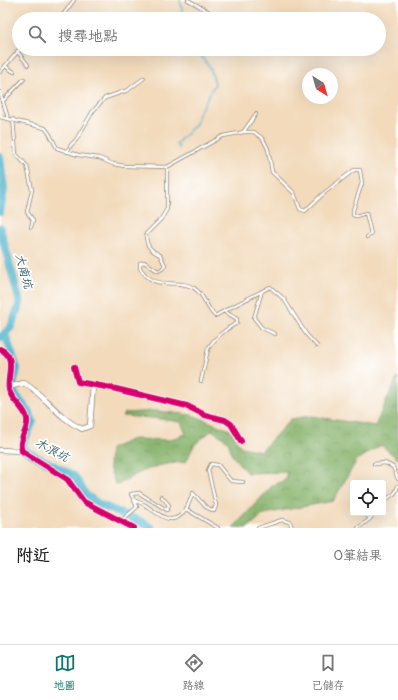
<!DOCTYPE html>
<html lang="zh-TW">
<meta charset="utf-8">
<style>
:root{--surface:#fff;--page:#f2f2f2;--text:#222;--muted:#767676;--line:#e0e0e0;--accent:#0f766e}
body{margin:0;font-family:"Playpen Sans","LXGW WenKai TC",sans-serif;background:var(--page);color:var(--text)}
.controls{position:absolute;right:12px;bottom:12px;display:grid;overflow:hidden;border-radius:4px;box-shadow:0 4px 16px #0002}
.controls button{width:36px;height:36px;display:grid;place-items:center;padding:0;border:0;border-bottom:1px solid var(--line);background:var(--surface);color:var(--text);font:20px sans-serif}
.compass{position:absolute;left:302px;top:68px;width:36px;height:36px;border-radius:50%;background:var(--surface);box-shadow:0 4px 16px #0002;rotate:143deg}
.list{margin:0;padding:0;list-style:none}
h2{display:flex;justify-content:space-between;align-items:center;height:52px;margin:0;padding:0 16px;font-size:17px}
h2 small{font-size:13px;font-weight:400;color:var(--muted)}
.icon{flex:none;width:22px;height:22px;fill:none;stroke:currentColor;stroke-width:2;stroke-linecap:round;stroke-linejoin:round}
.map{position:relative;flex:none;width:398px;height:528px;overflow:hidden}
.search{position:absolute;background:var(--surface);box-shadow:0 4px 16px #0002;left:12px;right:12px;top:12px;height:44px;display:flex;align-items:center;gap:10px;box-sizing:border-box;padding:0 14px;border-radius:22px;color:var(--muted);font-size:15px}
.sheet{height:116px;background:var(--surface)}
nav{display:flex;justify-content:space-around;align-items:center;box-sizing:border-box;height:56px;border-top:1px solid var(--line);background:var(--surface);font-size:11px;color:var(--muted)}
nav a{display:grid;justify-items:center;gap:2px}
nav .on{color:var(--accent)}
.map>svg:first-child{display:block}
.forest{fill:url(#forest-crowns);stroke:#586e4a}
.lines{fill:none;stroke-linecap:round;stroke-linejoin:round}
.stream{stroke:#4db3cc;stroke-width:1.5}
.river{stroke:#4db3cc;stroke-width:8}
.lane-casing{stroke:#8e8273;stroke-width:4}
.street-casing{stroke:#8e8273;stroke-width:6}
.lane{stroke:#fff;stroke-width:2.5}
.street{stroke:#fff;stroke-width:4.5}
.cycleway-casing{stroke:#fff;stroke-width:8}
.cycleway{stroke:#d6006c;stroke-width:6}
.labels{text-anchor:middle;stroke-width:3.5;stroke-linejoin:round;paint-order:stroke}
.water-label{font-size:12px;font-style:italic;fill:#39616b;stroke:#fff}
</style>
<div class="map">
<svg width="398" height="528" viewBox="0 0 398 528">
<defs>
<pattern id="forest-crowns" width="20" height="18" patternUnits="userSpaceOnUse"><rect width="20" height="18" fill="#84b068"/><path d="M2 6a3 3 0 1 1 6 0M12 15a3 3 0 1 1 6 0" fill="none" stroke="#6c8f56"/></pattern>
</defs>
<rect width="100%" height="100%" fill="#fff"/>
<filter id="ink" filterUnits="userSpaceOnUse"><feTurbulence type="fractalNoise" baseFrequency=".025" numOctaves="2"/><feDisplacementMap in="SourceGraphic" scale="8" xChannelSelector="R" yChannelSelector="G"/><feConvolveMatrix kernelMatrix="1 2 1 2 8 2 1 2 1" color-interpolation-filters="sRGB"/></filter>
<filter id="wash" filterUnits="userSpaceOnUse"><feTurbulence type="fractalNoise" baseFrequency=".012" numOctaves="4" result="noise"/><feDisplacementMap in="SourceGraphic" scale="16" xChannelSelector="R" yChannelSelector="G"/><feGaussianBlur stdDeviation="0.9" result="paint"/><feColorMatrix in="noise" values="0 0 0 0 0 0 0 0 0 0 0 0 0 0 0 0 0 1.4 0 .05"/><feComposite in="paint" operator="in"/></filter>
<g filter="url(#wash)">
<rect width="100%" height="100%" fill="#f2dabb"/>
<path class="forest" d="M398 377V459L381 445 357 460 333 501 264 514 247 528H233L272 486 287 479 286 472 247 473 232 455 228 441 212 430 194 445 186 462C155 464 142 470 116 486L109 467 110 449 133 439 168 440 186 434 181 422 152 418 122 416 125 413 155 411 192 415 230 430 241 447 261 451 291 419 311 416 375 426C379 418 395 380 398 377Z"/>
<g class="lines">
<path class="stream" d="M179 19 182 10 180 0
M179 148 176 144 196 124 198 114 215 84 210 67 195 49"/>
<path class="river" d="M0 157 4 189 0 212
M0 228 20 303 11 327 1 337
M5 334 17 368 12 390 29 412 33 421 23 444 26 451 74 476 86 495 101 505 144 523 151 528"/>
</g>
</g>
<g filter="url(#ink)">
<g class="lines">
<g class="lane-casing">
<path id="lane" d="M188 0 222 19
M60 19 74 0
M17 51 28 65
M5 66 14 72
M0 72 20 49
M0 92 8 118
M2 102 24 79
M0 117 45 128 49 133 57 148 78 155 99 158 113 164 125 166 167 167 223 136 244 132H254L263 139 268 149 272 172 294 193 300 209 305 211 324 193 354 170H360L362 183 353 210V215L356 216 366 213 371 234 367 237
M13 119 16 154 27 166 32 190 27 212 33 220 31 227
M244 131 256 114
M67 152 71 145 76 140 93 111 105 98 128 90 144 78
M167 167V209L161 219 146 234C146 246 150 250 160 255L165 265 162 269 158 271 144 262 140 263V268C156 293 176 277 194 288 205 295 206 308 215 316L224 311 237 319V323C227 328 214 338 208 349L201 381
M262 291 254 318 262 328 275 334
M224 311 270 287 284 299 306 334 317 346
M374 464 385 463 393 467 398 479
M134 500 131 494 139 493 167 510 169 505 161 496
M383 502 395 493 398 486
M186 509 218 528
M365 513 370 519
M121 521 137 507 134 500C137 502 142 503 145 505 159 514 171 528 185 511 189 505 190 499 193 493L206 507 214 511 216 505 208 470 211 464 218 465 231 481 243 482
M258 528 282 520 290 522 292 528
M358 528 370 519 374 513"/>
</g>
<g class="street-casing">
<path id="street" d="M0 349C18 357 6 376 9 390 12 402 25 407 27 419 29 431 17 439 22 451L67 479 84 502 134 528
M74 367 78 382 112 388 187 406 205 415 225 420 231 424 241 441
M9 387 24 383C46 396 57 417 82 429L90 426 93 386
M0 450 22 451"/>
</g>
<use href="#lane" class="lane"/>
<use href="#street" class="street"/>
<g class="cycleway-casing">
<path id="cycleway" d="M0 349C18 357 6 376 9 390 12 402 25 407 27 419 29 431 17 439 22 451L67 479 84 502 134 528
M74 367 78 382 112 388 187 406 205 415 225 420 231 424 241 441"/>
</g>
<use href="#cycleway" class="cycleway"/>
</g>
</g>
<g class="labels">
<g class="water-label">
<text transform="translate(24 271) rotate(75)" y="4">大南坑</text>
<text transform="translate(52 450) rotate(28)" y="4">木浪坑</text>
</g>
</g>
</svg>
<div class="controls">
<button><svg class="icon" aria-label="locate" viewBox="0 0 24 24"><circle cx="12" cy="12" r="6"/><path d="M12 2v4M12 18v4M2 12h4M18 12h4"/></svg></button>
</div>
<svg class="compass" viewBox="-18 -18 36 36"><path d="M0-13l5 13h-10z" fill="#e53935"/><path d="M0 13l5-13h-10z" fill="#767676"/></svg>
<div class="search"><svg class="icon" aria-label="search" viewBox="0 0 24 24"><circle cx="10" cy="10" r="6"/><path d="M15 15l6 6"/></svg>搜尋地點</div>
</div>
<section class="sheet">
<h2>附近<small>0筆結果</small></h2>
<ul class="list">
</ul>
</section>
<nav>
<a class="on"><svg class="icon" aria-label="map" viewBox="0 0 24 24"><path d="M3 6l6-2 6 2 6-2v14l-6 2-6-2-6 2zM9 4v14M15 6v14"/></svg>地圖</a>
<a><svg class="icon" aria-label="directions" viewBox="0 0 24 24"><path d="M12 3l9 9-9 9-9-9zM9 14v-3h6M13 9l2 2-2 2"/></svg>路線</a>
<a><svg class="icon" aria-label="saved" viewBox="0 0 24 24"><path d="M7 4h10v16l-5-4-5 4z"/></svg>已儲存</a>
</nav>
